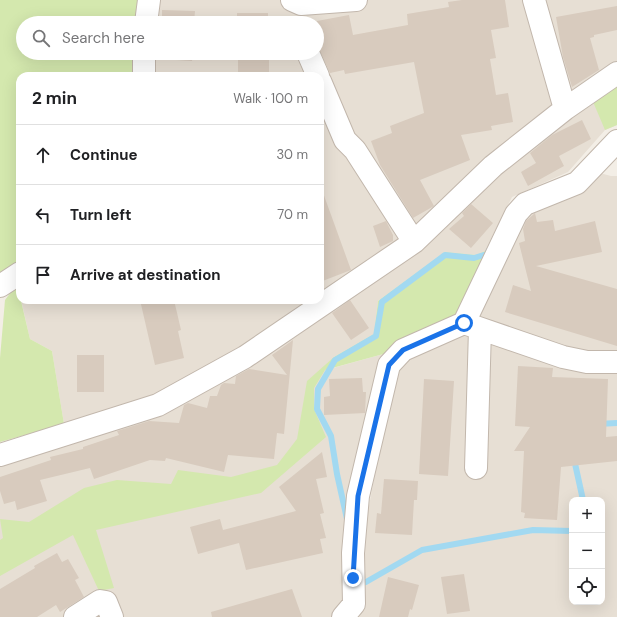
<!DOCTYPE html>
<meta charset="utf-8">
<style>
:root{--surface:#fff;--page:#f6f6f6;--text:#202124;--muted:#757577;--line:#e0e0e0}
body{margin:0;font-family:"DM Sans",sans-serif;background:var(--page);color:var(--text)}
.controls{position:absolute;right:12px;bottom:12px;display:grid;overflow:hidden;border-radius:8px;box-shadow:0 4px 16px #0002}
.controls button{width:36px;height:36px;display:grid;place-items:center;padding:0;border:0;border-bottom:1px solid var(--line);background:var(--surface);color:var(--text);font:20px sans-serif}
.stop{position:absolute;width:12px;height:12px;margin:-9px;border:3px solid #1a73e8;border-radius:50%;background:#fff}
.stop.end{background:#1a73e8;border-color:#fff;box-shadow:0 1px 4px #0008}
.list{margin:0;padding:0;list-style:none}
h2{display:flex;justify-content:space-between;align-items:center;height:52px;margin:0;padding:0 16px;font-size:17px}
h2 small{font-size:13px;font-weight:400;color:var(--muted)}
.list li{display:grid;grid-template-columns:26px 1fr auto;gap:12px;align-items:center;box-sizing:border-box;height:60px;padding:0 16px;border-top:1px solid var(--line)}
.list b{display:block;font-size:15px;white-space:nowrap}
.list em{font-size:13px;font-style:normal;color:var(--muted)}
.icon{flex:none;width:22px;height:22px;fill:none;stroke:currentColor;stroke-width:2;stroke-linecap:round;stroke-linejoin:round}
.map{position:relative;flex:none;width:617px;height:617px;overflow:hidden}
.search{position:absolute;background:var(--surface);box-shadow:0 4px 16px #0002;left:16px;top:16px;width:308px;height:44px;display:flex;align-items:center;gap:10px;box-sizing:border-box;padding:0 14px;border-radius:22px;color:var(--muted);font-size:15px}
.panel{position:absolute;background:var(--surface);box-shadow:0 4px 16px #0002;left:16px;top:72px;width:308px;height:232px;border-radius:12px}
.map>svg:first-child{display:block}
.residential{fill:#e7dfd4;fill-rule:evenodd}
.green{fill:#d4e8ae}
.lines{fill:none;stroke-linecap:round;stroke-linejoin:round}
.stream{stroke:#a2d9f1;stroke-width:6}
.building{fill:#d8cbbe}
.minor-casing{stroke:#c2b7ac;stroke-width:24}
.minor{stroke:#fff;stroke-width:22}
.route{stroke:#1a73e8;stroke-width:5}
</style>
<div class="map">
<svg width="617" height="617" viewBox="0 0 617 617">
<rect width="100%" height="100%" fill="#f3eee6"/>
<path class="residential" d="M156 0H617V66L416 230 320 296V76H153V53H317V23H153Z
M617 81V125L605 130 568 172 512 197 485 251 476 255 445 252 378 301 374 334 334 357 326 370 387 353 347 599 335 617H0V461L163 409 494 173Z
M596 172 611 176H617V617H354L360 554 393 377 412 353 466 328 527 209ZM572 500H602V602H572Z
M21 300H314L247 346 155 399 64 424 52 351 30 339Z"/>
<path class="green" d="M0 0H140L137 23H23V53H137V76H20V264L0 277Z
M617 81V125L605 130 591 97Z
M485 251 464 310 387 353 325 370 314 388V409L326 437 261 493 96 530 114 588 99 591 73 535 0 576V540L3 538 0 519 29 522 84 488 117 480 171 484 178 470 231 477 277 465 297 439 307 381 334 357 374 334 378 301 445 252 476 255Z
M17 284 30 339 52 351 64 424 0 442V358L5 300Z"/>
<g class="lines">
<path class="stream" d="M598 424 617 423
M574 459 583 500
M347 519 337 474 331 436 317 409 318 389 335 360 376 336 382 302 445 255 474 258 487 254 489 250
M366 582 422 550 533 530 572 531"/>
</g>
<path class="building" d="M462 0H505L509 27 491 30 496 58 490 59 496 95 508 93 513 122 491 126 492 130 461 135 470 160 420 180 434 206 413 218 380 165 371 141 392 133 390 126 424 113 414 62 345 74 344 70 330 73 317 45V21L349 15 353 35 408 25 407 14 449 7 448 2Z
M617 6V30L594 35V37L590 38 599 70 572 87 563 57 556 17Z
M162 10 195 11 194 23H162Z
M237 13H268V23H237Z
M160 53H193L192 61 160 59Z
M238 53H269V76H238Z
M582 120 591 139 559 156 564 166 528 186 521 172 536 163 530 153 552 135Z
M322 190 351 270 320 282V191Z
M471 204 493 223 471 248 449 229 464 216 462 213Z
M535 213 537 222 553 220 555 231 595 221 602 252 536 266 617 289V346L505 312 513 285 531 291 519 243 525 241 523 229 526 221Z
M386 221 393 235V241L380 247 373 226Z
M140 300H174L181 330 178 331 184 358 155 365Z
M350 300 369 328 351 340 332 313Z
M293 340 284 434 277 433 274 459 228 455 224 472 166 458 165 461 150 460 94 479 90 468 40 480 47 501 17 510 15 501 4 504 0 491V477L51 460 50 457 83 449V447L119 435 117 431 149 421 179 423 184 405 188 403 207 408 210 396H217L221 385 224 383 235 384 236 376 249 369 287 375 272 355Z
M77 355H104V392H77Z
M518 366 553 368 552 377 608 379 606 437 617 436V461L561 467 557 520 524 518 525 513 521 512 524 451H514L530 427 515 426Z
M362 378 363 392H366L365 413 324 415V397L330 396 329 379Z
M424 379 454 381 448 476 419 474Z
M322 452 327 477 316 479 324 513 320 514 326 538 320 539 323 553 246 570 239 543 198 554 190 527 220 519 223 530 296 511 279 487Z
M384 479 418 481 417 500H414L412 535 375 533 377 513 381 514Z
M57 553 62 562 68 559 79 578 75 580 84 597 60 612 56 605 37 617H0V589L35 568 34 566Z
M464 574 470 611 447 614 441 577Z
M388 577 419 585 412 610 410 609 408 617H379Z
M292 589 302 617H212L211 612Z"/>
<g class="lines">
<g class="minor-casing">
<path id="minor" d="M292 0 301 4 356 0
M534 0 565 109
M146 23 149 0
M144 53V76
M308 53 318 76
M320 81 345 140 355 150 414 242
M0 286 20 273
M464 323 563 357 587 362H617
M0 455 158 405 245 357 414 242 493 166 565 109 617 73
M476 468 480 329
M75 617 100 601 106 602 112 617
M343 617 354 604 353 553 358 496 389 365 403 350 464 323 516 214 525 204 577 183 617 141"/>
</g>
<use href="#minor" class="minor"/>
</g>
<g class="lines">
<path class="route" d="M353 578 358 496 389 365 403 350 464 323"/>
</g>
</svg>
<div class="controls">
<button>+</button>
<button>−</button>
<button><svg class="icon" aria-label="locate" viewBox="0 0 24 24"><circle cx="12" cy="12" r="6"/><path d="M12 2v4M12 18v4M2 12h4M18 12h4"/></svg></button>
</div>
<div class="stop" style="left:464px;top:323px"></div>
<div class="stop end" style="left:353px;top:578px"></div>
<div class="search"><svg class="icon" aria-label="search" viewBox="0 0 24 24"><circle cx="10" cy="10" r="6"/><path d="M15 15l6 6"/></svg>Search here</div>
<section class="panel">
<h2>2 min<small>Walk · 100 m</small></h2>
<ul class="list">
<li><svg class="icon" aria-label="ahead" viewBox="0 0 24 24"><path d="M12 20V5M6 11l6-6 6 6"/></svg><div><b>Continue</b></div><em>30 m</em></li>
<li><svg class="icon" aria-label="left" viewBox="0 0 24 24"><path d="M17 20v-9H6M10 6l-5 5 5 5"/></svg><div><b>Turn left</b></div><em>70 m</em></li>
<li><svg class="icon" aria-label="arrive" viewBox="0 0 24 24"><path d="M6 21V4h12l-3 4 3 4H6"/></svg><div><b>Arrive at destination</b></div></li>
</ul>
</section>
</div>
